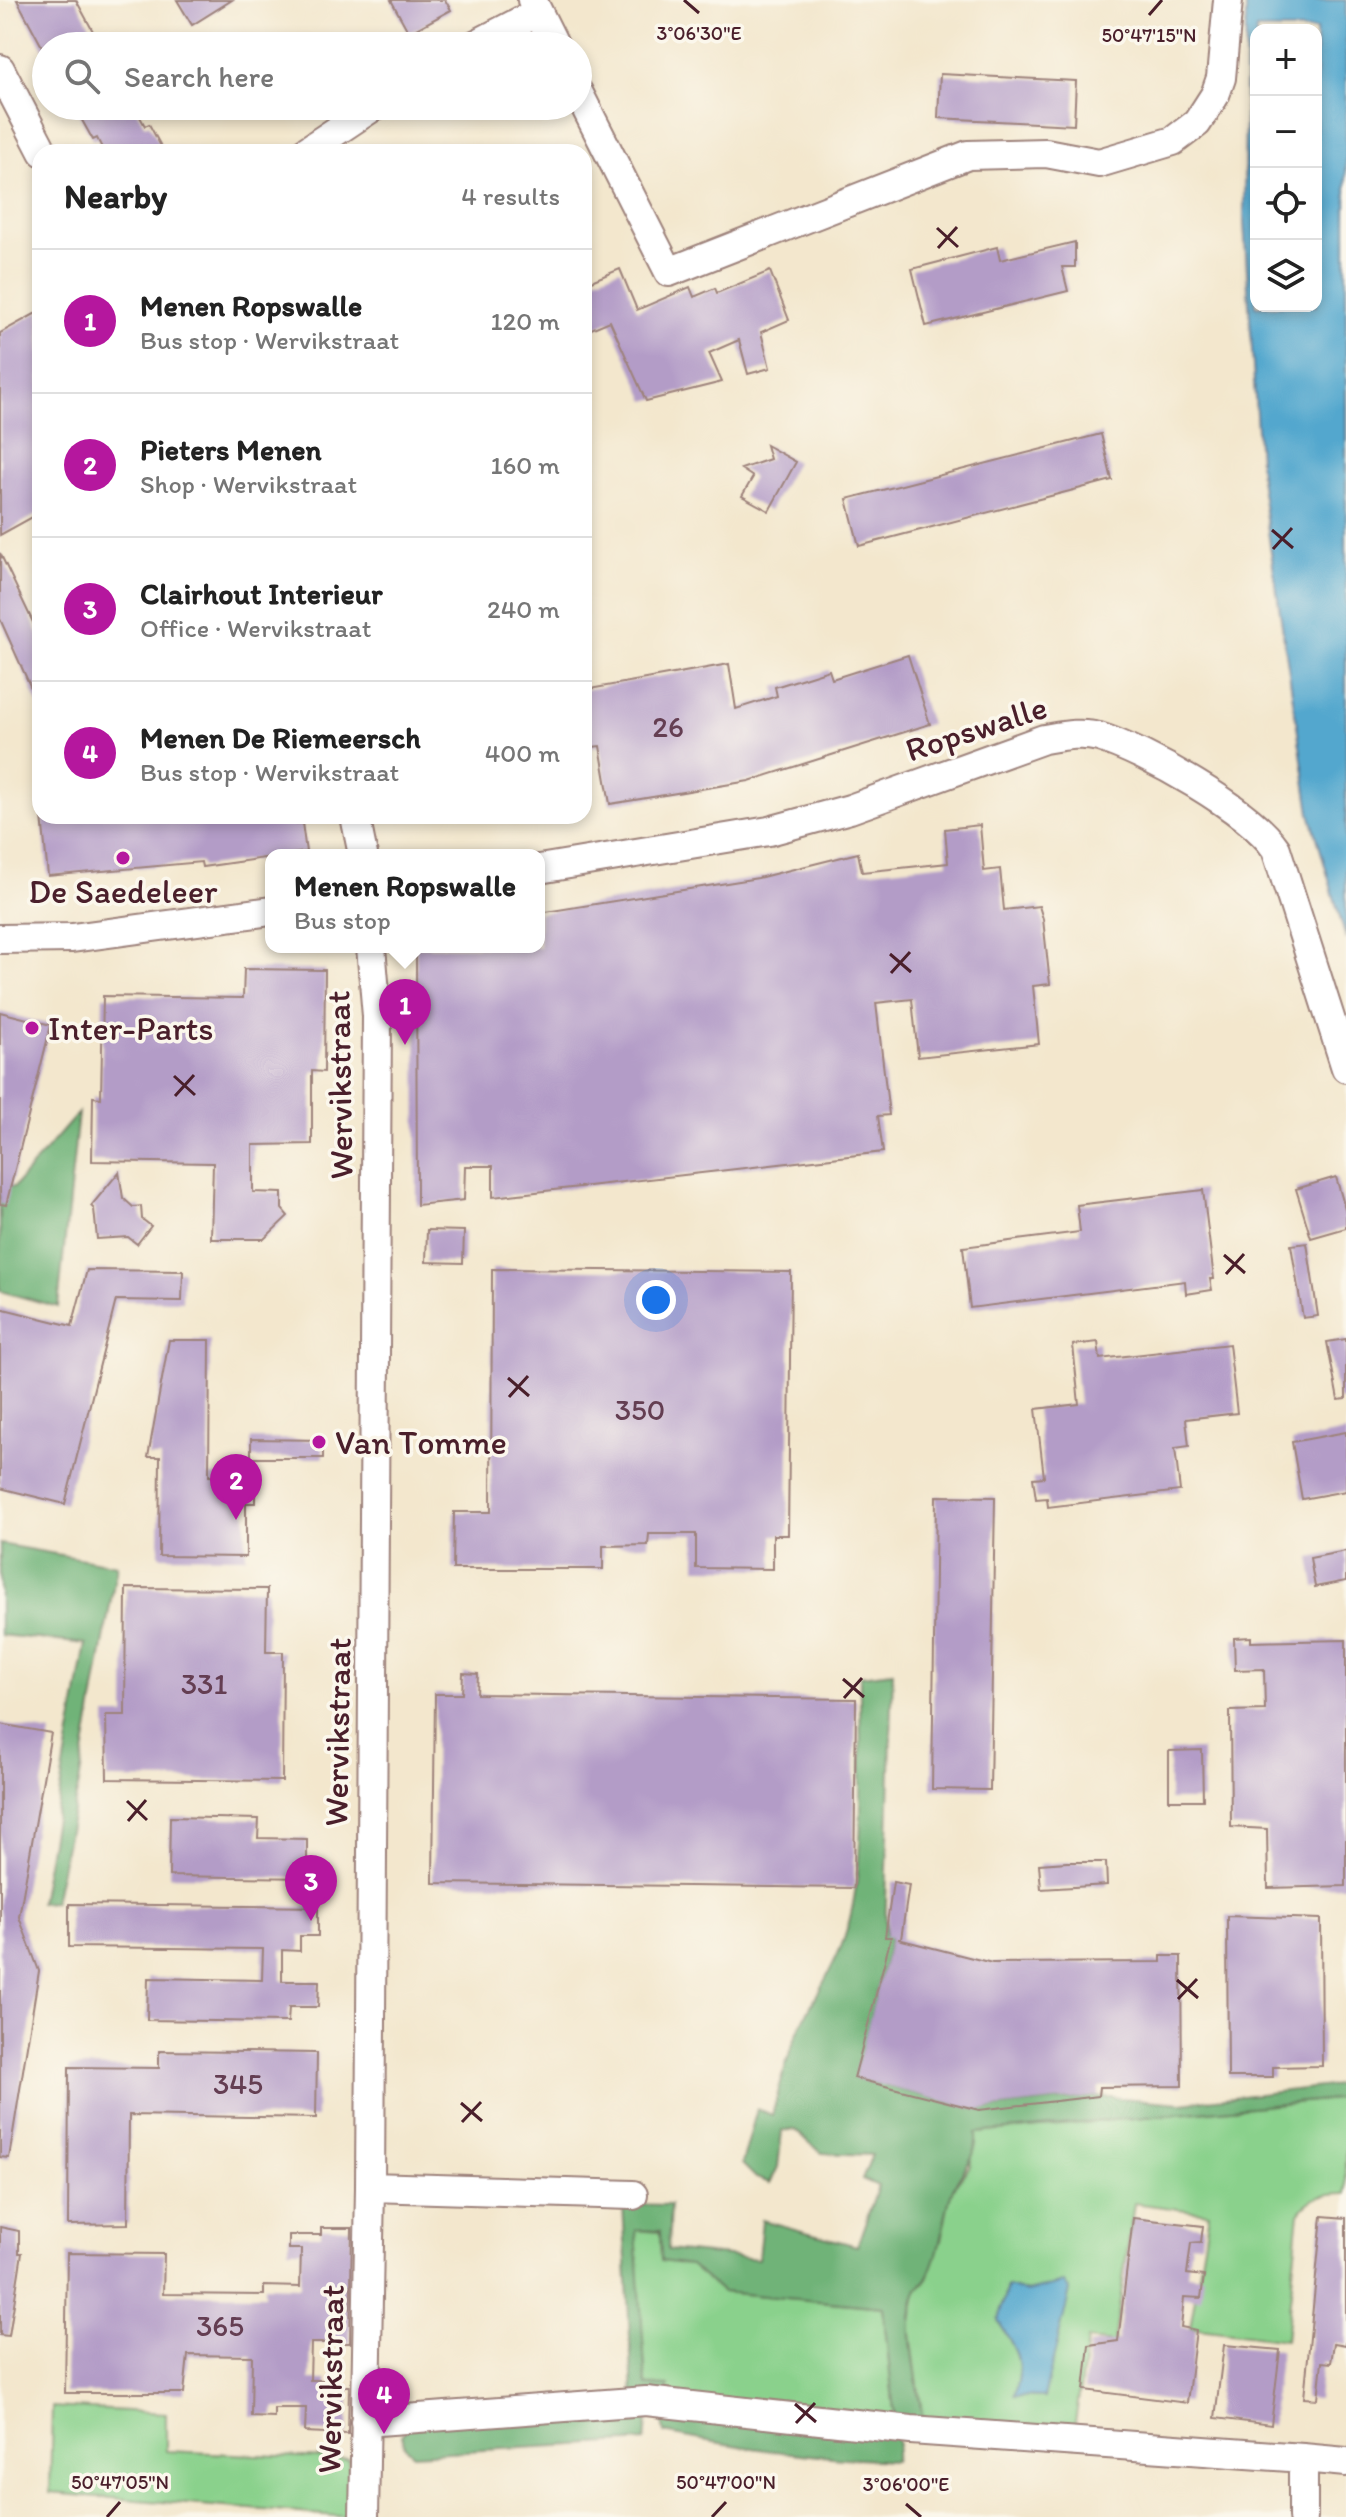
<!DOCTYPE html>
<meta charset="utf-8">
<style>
:root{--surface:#fff;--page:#f6f6f6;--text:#222;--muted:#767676;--line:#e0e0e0;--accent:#b5179e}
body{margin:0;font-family:Itim,sans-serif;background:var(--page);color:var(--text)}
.controls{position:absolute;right:24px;top:24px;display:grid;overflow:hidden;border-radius:16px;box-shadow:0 4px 12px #0003}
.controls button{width:72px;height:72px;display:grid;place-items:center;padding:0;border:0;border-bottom:2px solid var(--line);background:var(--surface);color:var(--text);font:40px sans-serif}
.you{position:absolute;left:656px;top:1300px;width:28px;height:28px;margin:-20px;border:6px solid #fff;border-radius:50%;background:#1a73e8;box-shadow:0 0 0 12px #1a73e833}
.badge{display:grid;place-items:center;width:52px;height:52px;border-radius:50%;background:var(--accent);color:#fff;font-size:26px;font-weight:700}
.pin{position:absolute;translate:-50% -66px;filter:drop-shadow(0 2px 4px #0008)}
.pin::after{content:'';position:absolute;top:42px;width:28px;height:24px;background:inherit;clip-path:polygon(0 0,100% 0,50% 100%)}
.popup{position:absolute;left:265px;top:849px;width:280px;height:104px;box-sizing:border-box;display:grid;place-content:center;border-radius:16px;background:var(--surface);filter:drop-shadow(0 2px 6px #0005);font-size:26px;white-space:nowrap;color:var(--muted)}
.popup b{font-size:30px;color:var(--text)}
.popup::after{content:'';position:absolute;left:50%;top:100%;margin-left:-16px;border:16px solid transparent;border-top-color:var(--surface)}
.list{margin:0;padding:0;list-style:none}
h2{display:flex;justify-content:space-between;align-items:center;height:104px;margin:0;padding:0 32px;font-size:34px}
h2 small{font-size:26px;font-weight:400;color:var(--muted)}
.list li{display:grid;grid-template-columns:52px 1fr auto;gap:24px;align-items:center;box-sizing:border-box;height:144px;padding:0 32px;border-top:2px solid var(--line)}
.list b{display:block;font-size:30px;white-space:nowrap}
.list p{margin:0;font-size:26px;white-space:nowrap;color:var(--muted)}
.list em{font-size:26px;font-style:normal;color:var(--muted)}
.icon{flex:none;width:44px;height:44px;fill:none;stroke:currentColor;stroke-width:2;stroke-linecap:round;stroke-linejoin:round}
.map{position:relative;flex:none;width:1346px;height:2517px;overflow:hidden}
.search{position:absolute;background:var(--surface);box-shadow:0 4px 12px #0003;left:32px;top:32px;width:560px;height:88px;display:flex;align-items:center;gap:20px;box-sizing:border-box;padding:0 28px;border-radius:44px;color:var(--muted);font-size:30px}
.panel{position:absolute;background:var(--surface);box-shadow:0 4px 12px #0003;left:32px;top:144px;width:560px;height:680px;border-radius:24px}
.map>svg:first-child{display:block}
.green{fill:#8ad18c;stroke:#6a785c;stroke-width:2;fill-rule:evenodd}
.forest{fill:#6fb378;stroke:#5c6952;stroke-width:2}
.water{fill:#52a7ce;stroke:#4e637c;stroke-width:2;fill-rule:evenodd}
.building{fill:#b39cc7}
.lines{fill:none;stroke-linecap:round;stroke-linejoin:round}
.minor-casing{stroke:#9e837c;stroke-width:32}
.minor{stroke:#fff;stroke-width:28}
.ticks{fill:none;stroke:#4a1f2b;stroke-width:3}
.poi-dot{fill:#b5179e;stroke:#fbf7ec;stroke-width:3}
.labels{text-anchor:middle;stroke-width:7;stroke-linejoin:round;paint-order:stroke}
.number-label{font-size:30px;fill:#643e52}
.street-label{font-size:34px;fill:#4a1f2b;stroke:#fbf7ec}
.poi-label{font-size:34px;fill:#4a1f2b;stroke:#fbf7ec;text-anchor:start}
.ticks-label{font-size:20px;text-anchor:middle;fill:#4a1f2b;stroke:#fbf7ec;stroke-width:7;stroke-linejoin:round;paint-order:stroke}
</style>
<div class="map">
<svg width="1346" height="2517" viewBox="0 0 1346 2517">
<rect width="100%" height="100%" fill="#fbf7ec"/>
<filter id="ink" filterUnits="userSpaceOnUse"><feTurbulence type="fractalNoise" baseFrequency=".0125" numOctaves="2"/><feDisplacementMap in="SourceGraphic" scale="16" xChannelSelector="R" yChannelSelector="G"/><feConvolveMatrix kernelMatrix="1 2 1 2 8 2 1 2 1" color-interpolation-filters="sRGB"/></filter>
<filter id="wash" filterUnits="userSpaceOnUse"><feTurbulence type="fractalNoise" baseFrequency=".006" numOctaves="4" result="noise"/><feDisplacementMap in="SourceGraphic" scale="32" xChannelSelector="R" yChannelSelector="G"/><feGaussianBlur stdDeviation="1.8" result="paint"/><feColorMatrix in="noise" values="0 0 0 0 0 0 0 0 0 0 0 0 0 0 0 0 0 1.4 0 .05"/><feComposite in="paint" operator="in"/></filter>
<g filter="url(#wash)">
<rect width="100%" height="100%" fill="#f3e7cd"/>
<path class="green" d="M1346 2098V2194C1326 2195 1311 2195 1299 2213L1286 2340 1190 2328 1209 2213 1134 2203 1114 2343 1087 2340 1073 2437 923 2421 910 2327 916 2293 928 2278 941 2241 951 2190 970 2166 976 2133ZM1007 2287 1027 2292 1049 2289 1044 2397 1015 2396C1025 2365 1016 2348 998 2321Z
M635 2230 660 2232 661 2260 690 2265 722 2292 883 2307 895 2420 668 2397 646 2385Z
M52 2407 166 2413V2451L349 2459V2517L50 2493Z"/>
<path class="forest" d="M78 1113 58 1307 0 1291V1184L14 1187Z
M0 1544 117 1565 79 1783 54 1902 40 1903 86 1644 0 1635Z
M893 1672 885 1936 891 1937 855 2078 979 2110 1098 2096 1181 2103 1346 2084V2098L976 2133C979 2161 958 2170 951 2194 943 2221 941 2251 928 2277 925 2282 919 2287 917 2292 902 2323 918 2386 923 2421L895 2420 883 2307 722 2292 690 2265 661 2261 660 2231 636 2230 646 2385 669 2386 668 2397 633 2395 623 2204 670 2205 668 2250 758 2259 762 2220 857 2246 878 2186 862 2179 872 2155 822 2153 795 2130 782 2131 778 2167 770 2183 756 2178 742 2164 757 2109 772 2115C779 2092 784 2067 793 2044 806 2008 831 1976 844 1939 869 1867 859 1754 860 1676Z
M660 2408 895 2436 898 2445 894 2461C816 2458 740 2448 664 2433Z
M648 2409 645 2441 413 2454 405 2447 402 2434 412 2424Z"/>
<path class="water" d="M1246 0H1346V939L1310 813 1260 478 1244 222ZM1256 30H1316V306H1256Z
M1064 2283 1070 2291 1044 2397 1014 2396C1026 2365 1016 2348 998 2321L1007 2287 1027 2292Z"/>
<g id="blocks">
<path class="building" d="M17 0H76L101 46H46V54Z
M177 0H232L192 25Z
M391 0H445L451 10 409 33Z
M940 74 1076 81 1074 125 938 118Z
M74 106H134L145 126 149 124 164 152H104L97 138 93 140Z
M1075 242V267H1062L1068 291 926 326 912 269 997 247 1000 260Z
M620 269 637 310 690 287 694 297 715 288 717 293 770 271 789 320 761 332 770 368 748 374 739 340 709 353 722 382 646 401 610 321 584 332V284Z
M40 311V513L0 535V333Z
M1101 434 1112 480 859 546 847 499Z
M766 445 796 462 769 511 742 496 753 477 741 469 770 459Z
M0 553 40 637V708L0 619Z
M908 655 930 724 749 781 610 804 600 746 584 748V690L729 664 736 709 777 696 775 687 829 670 832 679Z
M42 816H289L290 824 302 823 306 852 202 867 201 862 48 876Z
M980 825 984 871 1000 869 1004 910 1039 906 1043 919 1050 984 1033 986 1039 1044 918 1057 912 999 876 1003 889 1115 878 1116 883 1152 493 1197V1166H465L464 1200 417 1205 416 947H539V913L758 878 858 853 862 872 948 863 945 829Z
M244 969 325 970 324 1072 312 1071V1144L253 1145V1192L282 1193V1209L288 1216 264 1239H211L213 1163 92 1161 93 1097 101 1098 103 996 243 998Z
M0 1012 51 1025 6 1205 0 1204Z
M119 1172 123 1198 133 1207 141 1206 142 1219 151 1226 137 1244 128 1237 97 1239 94 1209 91 1206Z
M1336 1177 1346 1212V1228L1311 1238 1296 1189Z
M1203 1190 1214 1279H1210L1212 1290 1186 1294 1185 1281 970 1308 963 1247 1080 1232 1077 1205Z
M427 1230 464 1231 463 1263 426 1262Z
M1307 1243 1318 1316 1303 1318 1291 1245Z
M492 1269 791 1272 788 1535H773V1569L696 1568V1534H649L648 1545 603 1546V1569H453L454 1512H491Z
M87 1270 183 1271 182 1301 116 1300 65 1504 0 1488V1308L72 1326Z
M1346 1339V1399L1338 1400 1327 1342Z
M169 1340H210L209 1476 255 1477V1503H246V1557L159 1556 160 1457H148Z
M1098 1342 1100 1359 1229 1344 1237 1413 1186 1419 1189 1446 1175 1448 1180 1491 1048 1507 1047 1498 1036 1499 1033 1478 1044 1477 1036 1409 1079 1404 1073 1345Z
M1346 1432V1491L1302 1499 1292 1442Z
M251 1439 323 1440V1458H251Z
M936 1496 995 1497 990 1790 932 1789Z
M1346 1551V1581L1315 1587 1310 1558Z
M126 1588 267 1589 266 1652H283L282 1781 107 1779 106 1715H125Z
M1251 1637V1642L1346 1640V1886L1268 1888 1267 1829 1231 1827 1230 1711 1265 1710 1264 1669 1235 1670 1234 1638Z
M463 1673 478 1674 477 1694 856 1699 854 1888 433 1883 435 1694H462Z
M0 1724 51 1733 19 1917 39 1971 9 2158 0 2157Z
M1202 1750 1203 1800H1169V1751Z
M170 1817 259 1819 258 1838 307 1839V1878L169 1876Z
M1067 1862H1106L1107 1885 1041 1889 1039 1864Z
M893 1882 909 1885 901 1939H898L992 1963 1161 1962V1956H1181L1182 2086 1099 2087 1098 2096 979 2110 854 2078 891 1937H885Z
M69 1904 318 1907V1936H300V1951L282 1950V1981H319L318 2007H289L288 2022 147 2020 148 1978 262 1980 263 1949 69 1947Z
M1227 1916 1321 1919 1322 2066 1273 2067V2077H1228Z
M159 2051 317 2053 316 2118 129 2115 128 2224 68 2225 69 2067 159 2068Z
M1322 2216 1346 2218V2345L1334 2343 1331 2363 1322 2362 1318 2399 1304 2398Z
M1133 2218 1203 2226 1201 2242 1191 2243 1187 2274 1204 2276 1201 2298 1184 2297 1181 2327 1196 2330 1187 2403 1084 2390 1089 2345 1118 2341Z
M0 2227 19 2231V2253H22L9 2336 0 2335Z
M321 2228H352L350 2343H311L310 2380H327V2386H349L348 2434 305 2432 306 2408H274V2417L251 2416 252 2356 188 2355 184 2393H65L67 2253 164 2254 163 2294 264 2295V2286L300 2287 301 2249H289V2235H321Z
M1224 2345 1280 2350 1271 2425 1215 2418Z"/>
</g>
</g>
<g filter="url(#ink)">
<use href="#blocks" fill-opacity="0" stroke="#9e837c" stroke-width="2"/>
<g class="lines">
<g class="minor-casing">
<path id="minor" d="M532 0 555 46
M473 46 538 12
M0 69 43 152
M578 92 669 272 968 155 1046 153 1099 163 1173 141 1197 123 1215 95 1221 78 1228 0
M305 152 374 106
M355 816 363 855
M539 869 769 831 850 809 1044 739C1062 736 1081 732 1099 737 1145 751 1250 810 1276 849L1346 1068
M0 939 72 938 271 911
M370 2187 633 2195
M365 2422 646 2401 911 2430 1303 2458V2517
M1303 2458 1346 2462
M364 2517 370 2187 377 1016 371 947"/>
</g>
<use href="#minor" class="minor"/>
</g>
</g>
<path class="ticks" d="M684 0 699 13M1149 15 1162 0M937 228 958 247M938 248 957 227M1272 530 1293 548M1273 549 1292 528M890 954 911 972M891 973 910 952M174 1076 195 1095M175 1096 194 1075M1224 1255 1245 1273M1226 1274 1244 1254M508 1378 529 1396M509 1397 528 1376M843 1679 864 1697M844 1698 862 1678M127 1801 147 1820M128 1821 146 1800M1177 1980 1198 1998M1178 1999 1197 1979M461 2103 482 2121M462 2122 481 2102M795 2404 816 2422M796 2423 815 2403M906 2504 921 2517M107 2517 120 2502M712 2517 726 2502"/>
<g class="poi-dot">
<circle cx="123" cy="858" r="8"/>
<circle cx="32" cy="1028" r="8"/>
<circle cx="319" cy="1442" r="8"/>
</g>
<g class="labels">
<g class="number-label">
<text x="668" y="737">26</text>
<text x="640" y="1420">350</text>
<text x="204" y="1694">331</text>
<text x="238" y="2094">345</text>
<text x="220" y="2336">365</text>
</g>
<g class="street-label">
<text transform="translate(976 728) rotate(-18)" y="12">Ropswalle</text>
<text transform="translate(339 1085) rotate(-91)" y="12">Wervikstraat</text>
<text transform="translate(337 1732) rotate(-89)" y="12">Wervikstraat</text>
<text transform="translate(330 2379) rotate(-89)" y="12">Wervikstraat</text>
</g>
<g class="poi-label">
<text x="123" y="903" text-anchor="middle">De Saedeleer</text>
<text x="48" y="1040">Inter-Parts</text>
<text x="335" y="1454">Van Tomme</text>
</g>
</g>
<g class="ticks-label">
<text x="699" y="40">3°06'30"E</text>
<text x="1149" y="42">50°47'15"N</text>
<text x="120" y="2489">50°47'05"N</text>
<text x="726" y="2489">50°47'00"N</text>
<text x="906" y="2491">3°06'00"E</text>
</g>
</svg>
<div class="controls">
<button>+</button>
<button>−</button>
<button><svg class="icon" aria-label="locate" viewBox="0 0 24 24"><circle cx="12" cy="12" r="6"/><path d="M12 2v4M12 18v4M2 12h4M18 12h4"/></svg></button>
<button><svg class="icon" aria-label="layers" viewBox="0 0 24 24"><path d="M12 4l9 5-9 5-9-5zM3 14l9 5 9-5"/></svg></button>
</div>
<div class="you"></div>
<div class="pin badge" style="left:405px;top:1045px">1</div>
<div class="popup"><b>Menen Ropswalle</b>Bus stop</div>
<div class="pin badge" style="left:236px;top:1520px">2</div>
<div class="pin badge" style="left:311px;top:1921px">3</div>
<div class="pin badge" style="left:384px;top:2434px">4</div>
<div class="search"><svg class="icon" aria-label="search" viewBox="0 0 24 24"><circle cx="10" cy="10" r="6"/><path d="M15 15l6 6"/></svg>Search here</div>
<section class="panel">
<h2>Nearby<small>4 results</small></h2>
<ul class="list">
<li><span class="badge">1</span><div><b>Menen Ropswalle</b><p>Bus stop · Wervikstraat</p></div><em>120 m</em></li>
<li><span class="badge">2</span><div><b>Pieters Menen</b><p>Shop · Wervikstraat</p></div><em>160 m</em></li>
<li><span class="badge">3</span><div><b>Clairhout Interieur</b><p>Office · Wervikstraat</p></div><em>240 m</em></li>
<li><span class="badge">4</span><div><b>Menen De Riemeersch</b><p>Bus stop · Wervikstraat</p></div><em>400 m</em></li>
</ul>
</section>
</div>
